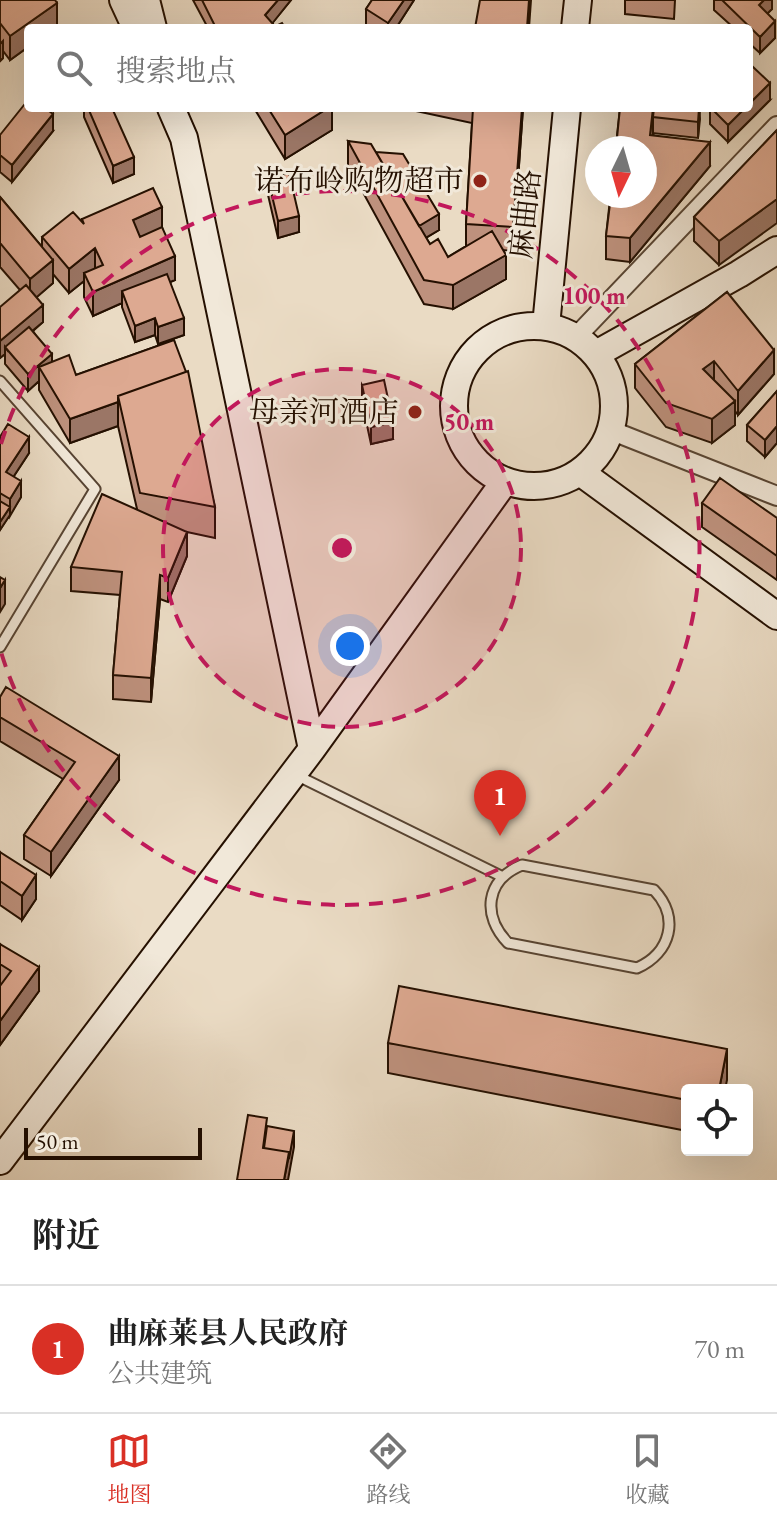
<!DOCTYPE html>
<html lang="zh">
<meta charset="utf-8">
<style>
:root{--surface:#fff;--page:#f2f2f2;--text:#222;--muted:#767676;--line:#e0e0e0;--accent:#d93025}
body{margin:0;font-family:"EB Garamond","Noto Serif SC",serif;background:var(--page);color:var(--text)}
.controls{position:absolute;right:24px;bottom:24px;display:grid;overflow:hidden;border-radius:8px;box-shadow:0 8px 32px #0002}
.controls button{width:72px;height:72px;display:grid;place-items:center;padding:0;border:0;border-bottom:2px solid var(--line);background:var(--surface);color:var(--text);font:40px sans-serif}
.compass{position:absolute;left:585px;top:136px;width:72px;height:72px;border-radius:50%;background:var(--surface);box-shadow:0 8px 32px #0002;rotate:185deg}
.scale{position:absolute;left:24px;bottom:20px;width:178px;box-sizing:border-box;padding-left:8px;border:4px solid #251001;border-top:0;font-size:22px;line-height:28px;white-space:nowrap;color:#251001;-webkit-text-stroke:6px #f1e8d9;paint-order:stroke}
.you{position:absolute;left:350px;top:646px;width:28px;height:28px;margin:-20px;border:6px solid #fff;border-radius:50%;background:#1a73e8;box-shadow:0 0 0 12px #1a73e833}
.badge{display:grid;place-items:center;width:52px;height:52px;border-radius:50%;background:var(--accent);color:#fff;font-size:26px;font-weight:700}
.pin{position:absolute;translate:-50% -66px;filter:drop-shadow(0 2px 4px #0008)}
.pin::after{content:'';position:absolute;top:42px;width:28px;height:24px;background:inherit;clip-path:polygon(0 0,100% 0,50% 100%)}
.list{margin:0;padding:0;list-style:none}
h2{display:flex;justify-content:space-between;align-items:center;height:104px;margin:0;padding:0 32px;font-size:34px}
h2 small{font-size:26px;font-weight:400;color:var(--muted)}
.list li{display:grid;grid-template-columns:52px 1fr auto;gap:24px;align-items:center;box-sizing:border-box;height:128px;padding:0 32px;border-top:2px solid var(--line)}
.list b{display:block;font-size:30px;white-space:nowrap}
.list p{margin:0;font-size:26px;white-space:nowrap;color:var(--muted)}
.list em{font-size:26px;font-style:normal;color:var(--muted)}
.icon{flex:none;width:44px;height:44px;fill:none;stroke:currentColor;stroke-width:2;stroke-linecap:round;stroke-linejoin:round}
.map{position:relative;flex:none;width:777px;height:1180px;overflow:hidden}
.search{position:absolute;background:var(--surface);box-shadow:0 8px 32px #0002;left:24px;right:24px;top:24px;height:88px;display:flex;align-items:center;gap:20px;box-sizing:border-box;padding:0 28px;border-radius:8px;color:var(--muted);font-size:30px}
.sheet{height:232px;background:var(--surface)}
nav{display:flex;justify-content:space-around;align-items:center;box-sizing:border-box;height:112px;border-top:2px solid var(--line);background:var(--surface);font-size:22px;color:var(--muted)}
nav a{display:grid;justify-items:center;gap:4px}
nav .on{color:var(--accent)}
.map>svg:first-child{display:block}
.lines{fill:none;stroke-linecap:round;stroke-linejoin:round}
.lane-casing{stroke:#564332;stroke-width:13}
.street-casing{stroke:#564332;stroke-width:22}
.secondary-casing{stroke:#251001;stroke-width:30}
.lane{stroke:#f1e8d9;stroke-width:9}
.street{stroke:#f1e8d9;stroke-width:18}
.secondary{stroke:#f1e8d9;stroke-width:26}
.wall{fill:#be917d;stroke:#251001;stroke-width:2}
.shaded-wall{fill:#9b7666;stroke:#251001;stroke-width:2}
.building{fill:#dda991;stroke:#251001;stroke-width:2}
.ring{fill:none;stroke:#c2185b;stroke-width:4;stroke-dasharray:14 10}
.poi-dot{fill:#8f2418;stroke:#f1e8d9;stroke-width:3}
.labels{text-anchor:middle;stroke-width:6;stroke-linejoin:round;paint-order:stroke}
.poi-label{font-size:30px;fill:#251001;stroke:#f1e8d9;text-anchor:end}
.street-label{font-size:30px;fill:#251001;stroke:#f1e8d9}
.centre{fill:#c2185b;stroke:#f1e8d9;stroke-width:4}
.ring-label{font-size:24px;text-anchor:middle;font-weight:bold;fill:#c2185b;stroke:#f1e8d9;stroke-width:6;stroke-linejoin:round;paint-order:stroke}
</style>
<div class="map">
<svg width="777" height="1180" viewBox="0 0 777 1180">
<rect width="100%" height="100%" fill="#eadbc4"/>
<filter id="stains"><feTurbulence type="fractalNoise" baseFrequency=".0025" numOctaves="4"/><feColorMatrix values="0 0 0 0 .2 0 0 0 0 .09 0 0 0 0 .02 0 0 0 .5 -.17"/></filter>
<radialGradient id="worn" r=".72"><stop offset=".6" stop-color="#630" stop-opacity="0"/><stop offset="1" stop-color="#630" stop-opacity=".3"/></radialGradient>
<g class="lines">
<g class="lane-casing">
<path id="lane" d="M0 381 95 489 0 647
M294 774 503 877
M522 865 654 890C680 917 671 953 637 968L508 943C482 916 485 880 522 865Z"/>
</g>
<g class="street-casing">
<path id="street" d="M576 337 777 126
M610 430 777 496"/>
</g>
<g class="secondary-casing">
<path id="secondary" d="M123 0 136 28
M146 0 153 28
M575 28 578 0
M171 108 184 138 312 749
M546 326 567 108
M454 406a80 80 0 1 1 160 0a80 80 0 1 1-160 0Z
M596 354 739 274 777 250
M580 472 777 616
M0 1161 312 749 505 481"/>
</g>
<use href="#lane" class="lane"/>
<use href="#street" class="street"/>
<use href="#secondary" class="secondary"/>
</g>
<path class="wall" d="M0 0 57 27 55 28H28V47L10 60 3 51V58L0 61Z
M193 0H291L272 23 273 28H285H208Z
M372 0H414L396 28H370L366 25V9Z
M625 0H675L674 19 625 14Z
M714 0H772V9L767 13 775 38 760 53 749 43V28H734L714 10Z
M770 100 728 142 710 124V108Z
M84 108H112L134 174 113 183 84 117Z
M254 108H332V130L285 159Z
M402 108H523L513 251 503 250 506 279 453 309 424 304 348 165V141L376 152 439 230 426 238 430 244 448 257 466 246V224L472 123Z
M620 108H700L698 138 653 133V135L710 166 630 262 606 259V236Z
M777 130 719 265 694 241V217Z
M53 131 12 182 0 172V135Z
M268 179 299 232 278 238 268 195Z
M0 197 42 247V237L82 222V219L162 227 175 280 170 282 184 335 158 344 155 335 135 342 122 307V303L93 316 84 297V281L69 293 53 274V283L36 297 43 322 33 331 52 362 76 375 174 340 215 507V538L187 532V556L168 602 160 599 151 702 113 699V675L120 595 71 591V567L137 509 118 426 70 443 39 390V381L28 391 5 364V354L0 358 20 290 0 267Z
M727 292 774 374 738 415 735 411V425L712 443 666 427 635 388V364Z
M362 385 393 439 371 444 362 402Z
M777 391V443L765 457 747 441V425Z
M0 437 29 453 14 476 21 497 0 530Z
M702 503 777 518V580L702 527Z
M0 697 119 780 51 876 24 859V835L63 779 0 741Z
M0 852 36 899 22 920 0 905Z
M0 944 39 991 0 1045Z
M388 1043 727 1080 687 1090V1131L388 1073Z"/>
<path class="shaded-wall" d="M278 0H291L271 25 273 24V28H265V15Z
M404 0H414L396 28H388V23Z
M529 0H531L529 28H527Z
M764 0H772V9L759 22V5Z
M57 3V27L55 28H28V47L10 60V36Z
M775 21V38L760 53V37Z
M3 41V58L0 61V44Z
M770 83V100L728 142V125L745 108H749V104Z
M328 108H332V130L285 159V135Z
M522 108H523L513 251V227Z
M653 108V133L650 159V135Z
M699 108 700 119 698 138V122Z
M53 114V131L12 182V165Z
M710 142V166L630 262V238Z
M134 157V174L113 183V166Z
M777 199V223L719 265V241Z
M162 207V231L133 243V220Z
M439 214V230L415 244V227Z
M299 216V232L278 238V221Z
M95 248V272L84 273V281L69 293V269Z
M506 255V279L453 309V285Z
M175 256V280L126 301 122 291V303L93 316V292Z
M53 260V283L30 303V279Z
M43 305V322L8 351 5 347V354L0 358V341Z
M155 318V335L135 342V326Z
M184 318V335L158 344V327Z
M774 350V374L738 415V391Z
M52 354V370L39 367V381L28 391V374Z
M714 361V385L703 369Z
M735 401V425L712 443V419Z
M118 402V426L70 443V419Z
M393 422V439L371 444V427Z
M777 426V443L765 457V440Z
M29 437V453L6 488V472Z
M21 481V497L10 516V499Z
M10 507V515L0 530V522Z
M187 532V556L168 602V578Z
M160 575V599L151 702V678Z
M5 580V604L0 612V588Z
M119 756V780L51 876V852Z
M36 875V899L22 920V896Z
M39 967V991L0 1045V1021Z
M727 1049V1080L725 1090H719Z
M294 1131V1147L288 1180H284Z"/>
<path class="building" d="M0 0H55L57 3 10 36 0 23Z
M202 0H278L265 15 273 24 266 28H216Z
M372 0H404L388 23 366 9Z
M480 0H529L527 28H475Z
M722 0H764L759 5 775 21 760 37Z
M282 23 285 28H272Z
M752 66 770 83 749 104V68Z
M28 100V108H45L53 114 12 165 0 155V135Z
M88 108H112L134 157 113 166Z
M268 108H328L285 135Z
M473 108H522L513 227 466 224Z
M620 108H653L650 135 710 142 630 238 606 236 611 196H645V148H616Z
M654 108H699L698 122 653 117Z
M711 108H745L728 125Z
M777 130V199L719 241 694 217Z
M348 141 371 144 430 244 438 239 448 257 492 231 506 255 453 285 424 280Z
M376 152 403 154 439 214 419 226Z
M289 173 299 216 278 221 268 179Z
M153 188 162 207 133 220 140 237 162 227 175 256 93 292 84 273 103 265 95 248 69 269 42 237 73 212 84 224 82 219Z
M0 197 53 260 30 279 0 243Z
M167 274 184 318 158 327 155 318 135 326 122 291Z
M26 285 43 305 0 341V307Z
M727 292 774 350 738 391 714 361 703 369 735 401 712 419 666 403 635 364Z
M29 327 52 354 28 374 5 347Z
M174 340 186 372 118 396V402L70 419 39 367 69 355 76 375Z
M188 371 215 507 140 493 118 396Z
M384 380 393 422 371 427 362 385Z
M777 391V426L765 440 747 425Z
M8 424 29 437 6 472 21 481 10 499 0 493V437Z
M720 478 777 518V556L702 503Z
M102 494 187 532 168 578 160 575 151 678 113 675 122 572 71 567Z
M0 501 10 507 0 522Z
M0 577 5 580 0 588Z
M6 687 119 756 51 852 24 835 75 762 0 717V697Z
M0 852 36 875 22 896 0 881Z
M0 944 39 967 0 1021V986L11 971 0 964Z
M399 986 727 1049 719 1090H687V1100L388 1043Z
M248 1115 267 1118 263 1148 289 1152 284 1180H237Z
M267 1126 294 1131 289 1159V1152L264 1148Z"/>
<circle cx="342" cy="548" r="179" fill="#c2185b" fill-opacity=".12"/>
<g class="ring">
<circle cx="342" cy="548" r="179"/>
<path d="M1 444A357 357 0 1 1 1 652"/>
</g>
<g class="poi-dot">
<circle cx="480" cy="181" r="8"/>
<circle cx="415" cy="412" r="8"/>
</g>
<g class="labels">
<g class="poi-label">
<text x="464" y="191">诺布岭购物超市</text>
<text x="399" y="422">母亲河酒店</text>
</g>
<g class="street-label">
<text transform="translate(525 214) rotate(-84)" y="10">麻曲路</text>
</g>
</g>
<circle cx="342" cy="548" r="12" class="centre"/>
<g class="ring-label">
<text x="594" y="304">100 m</text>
<text x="469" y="430">50 m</text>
</g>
<rect width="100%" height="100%" filter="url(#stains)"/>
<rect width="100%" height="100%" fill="url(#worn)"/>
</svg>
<div class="controls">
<button><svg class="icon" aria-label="locate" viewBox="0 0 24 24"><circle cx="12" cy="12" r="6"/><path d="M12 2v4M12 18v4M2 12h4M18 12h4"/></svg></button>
</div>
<svg class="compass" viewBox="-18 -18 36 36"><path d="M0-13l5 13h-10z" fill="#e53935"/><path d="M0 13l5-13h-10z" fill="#767676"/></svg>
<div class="scale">50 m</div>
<div class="you"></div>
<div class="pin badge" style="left:500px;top:836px">1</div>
<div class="search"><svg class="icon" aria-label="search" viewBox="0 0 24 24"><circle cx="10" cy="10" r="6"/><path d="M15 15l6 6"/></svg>搜索地点</div>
</div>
<section class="sheet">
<h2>附近<small></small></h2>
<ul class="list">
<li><span class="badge">1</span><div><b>曲麻莱县人民政府</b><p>公共建筑</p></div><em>70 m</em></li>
</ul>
</section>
<nav>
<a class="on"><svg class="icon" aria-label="map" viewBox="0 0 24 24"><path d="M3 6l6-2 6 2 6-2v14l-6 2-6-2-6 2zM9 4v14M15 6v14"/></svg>地图</a>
<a><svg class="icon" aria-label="directions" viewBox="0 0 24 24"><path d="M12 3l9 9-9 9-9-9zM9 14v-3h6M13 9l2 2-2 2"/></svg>路线</a>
<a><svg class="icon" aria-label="saved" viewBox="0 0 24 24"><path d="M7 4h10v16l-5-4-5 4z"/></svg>收藏</a>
</nav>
